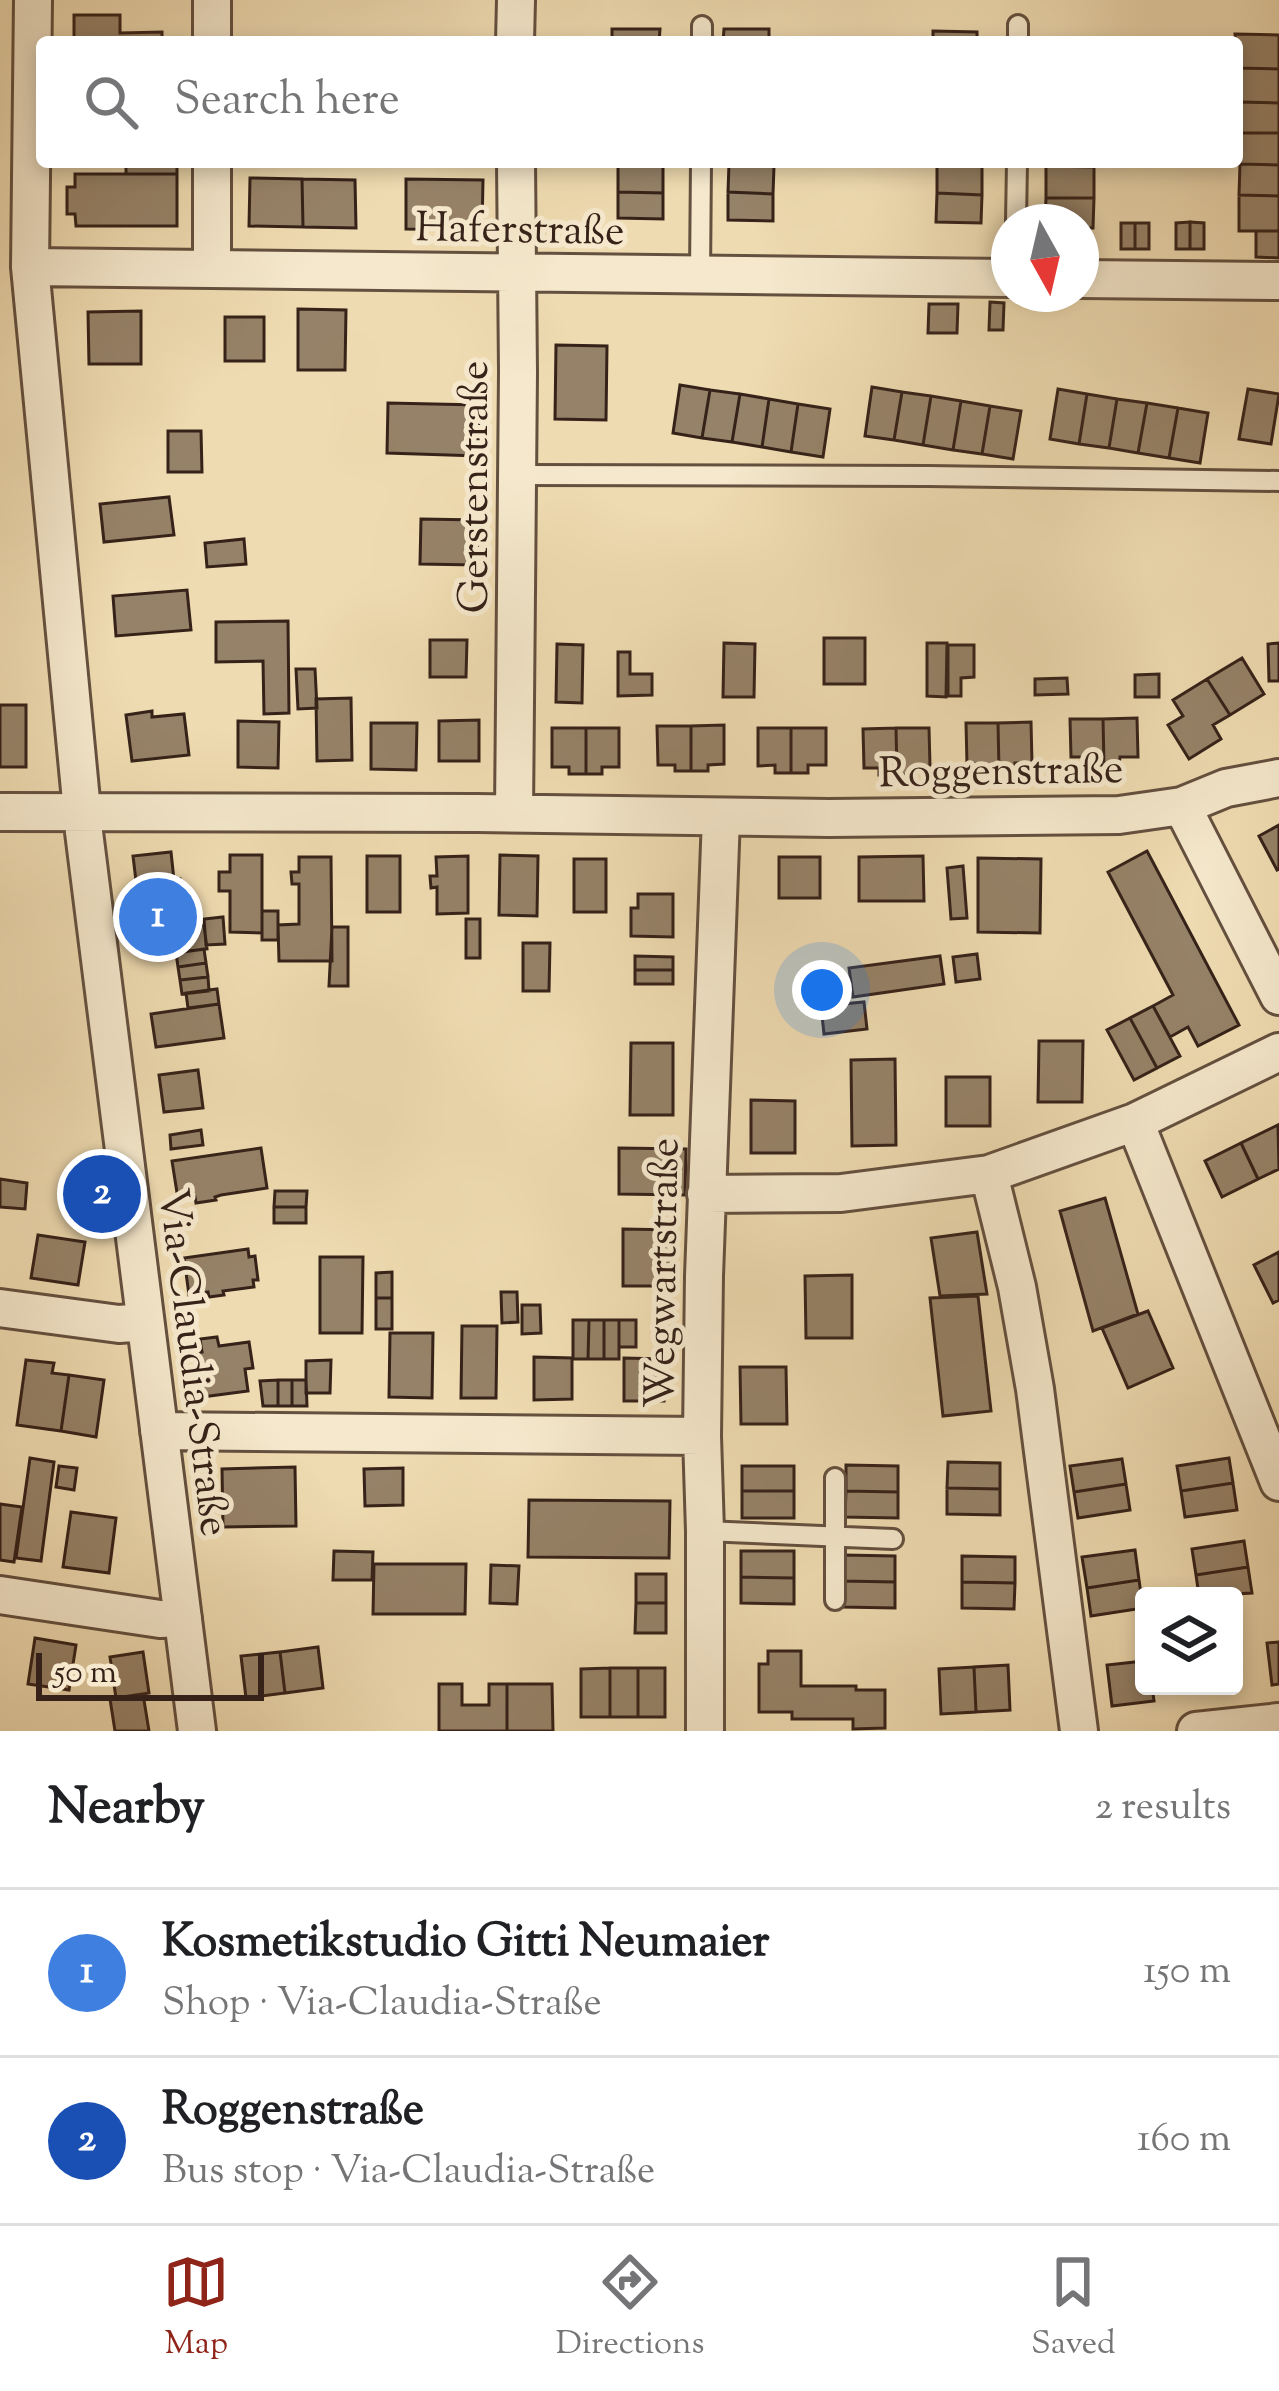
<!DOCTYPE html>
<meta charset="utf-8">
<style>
:root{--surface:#fff;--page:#f2f2f2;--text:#202124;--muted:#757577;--line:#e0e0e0;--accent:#8f2418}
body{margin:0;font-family:"Sorts Mill Goudy",serif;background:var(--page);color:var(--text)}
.controls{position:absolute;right:36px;bottom:36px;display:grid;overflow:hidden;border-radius:12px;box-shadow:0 6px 18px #0003}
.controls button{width:108px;height:108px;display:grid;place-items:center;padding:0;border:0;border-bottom:3px solid var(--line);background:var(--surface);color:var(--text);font:60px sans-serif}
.compass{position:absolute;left:991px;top:204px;width:108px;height:108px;border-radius:50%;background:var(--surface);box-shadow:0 6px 18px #0003;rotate:172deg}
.scale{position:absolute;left:36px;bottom:30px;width:228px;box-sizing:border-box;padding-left:12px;border:6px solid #362219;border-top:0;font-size:33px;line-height:42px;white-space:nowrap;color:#362219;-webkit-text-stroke:9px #f5e8cc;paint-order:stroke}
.you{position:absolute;left:822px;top:990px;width:42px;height:42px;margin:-30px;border:9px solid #fff;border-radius:50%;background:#1a73e8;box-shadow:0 0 0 18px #1a73e833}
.badge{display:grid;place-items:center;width:78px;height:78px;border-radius:50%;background:var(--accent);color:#fff;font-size:39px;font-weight:700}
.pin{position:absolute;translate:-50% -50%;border:6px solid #fff;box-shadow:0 3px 12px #0006}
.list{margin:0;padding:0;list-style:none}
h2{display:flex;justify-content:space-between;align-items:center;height:156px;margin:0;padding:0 48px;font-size:51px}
h2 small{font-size:39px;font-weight:400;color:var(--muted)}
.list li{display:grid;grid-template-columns:78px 1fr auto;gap:36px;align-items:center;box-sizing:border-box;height:168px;padding:0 48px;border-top:3px solid var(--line)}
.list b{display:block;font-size:45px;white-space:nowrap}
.list p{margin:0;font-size:39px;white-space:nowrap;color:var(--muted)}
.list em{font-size:39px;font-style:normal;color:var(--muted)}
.icon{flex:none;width:66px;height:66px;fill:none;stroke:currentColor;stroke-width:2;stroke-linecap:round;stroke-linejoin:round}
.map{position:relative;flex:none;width:1279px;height:1731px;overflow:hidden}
.search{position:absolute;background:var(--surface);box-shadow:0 6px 18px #0003;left:36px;right:36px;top:36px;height:132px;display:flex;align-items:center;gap:30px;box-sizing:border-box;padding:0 42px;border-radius:12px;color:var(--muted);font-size:45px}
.sheet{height:492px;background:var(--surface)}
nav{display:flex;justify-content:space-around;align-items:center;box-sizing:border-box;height:168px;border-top:3px solid var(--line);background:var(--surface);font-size:33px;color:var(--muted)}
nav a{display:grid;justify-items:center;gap:6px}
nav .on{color:var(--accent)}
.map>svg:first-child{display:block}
.building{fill:#968268;stroke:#362219;stroke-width:3}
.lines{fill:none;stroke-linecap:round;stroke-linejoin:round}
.service-casing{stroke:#64503f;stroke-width:24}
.minor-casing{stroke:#64503f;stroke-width:42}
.service{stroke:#f5e8cc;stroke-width:18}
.minor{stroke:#f5e8cc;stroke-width:36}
.labels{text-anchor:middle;stroke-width:10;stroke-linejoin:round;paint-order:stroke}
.street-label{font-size:42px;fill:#362219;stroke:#f5e8cc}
</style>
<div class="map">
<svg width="1279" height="1731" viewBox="0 0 1279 1731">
<rect width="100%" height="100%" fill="#efdbb1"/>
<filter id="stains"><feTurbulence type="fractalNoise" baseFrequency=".00167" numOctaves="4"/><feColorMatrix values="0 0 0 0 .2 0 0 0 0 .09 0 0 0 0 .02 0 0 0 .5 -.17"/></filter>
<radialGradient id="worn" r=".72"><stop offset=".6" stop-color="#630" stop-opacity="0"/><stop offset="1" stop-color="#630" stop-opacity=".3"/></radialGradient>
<path class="building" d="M74 15H120V33L162 32V42H74Z
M612 29H660L659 42H612Z
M724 29H769V42H723Z
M933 31 977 32V42H933Z
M1235 34 1279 35V69L1237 68Z
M1237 68 1279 69V103L1237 102Z
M1240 102 1279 103V133H1240Z
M1240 133H1279V165L1240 164Z
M126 162H177V174H126Z
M729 164 774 166 773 194 728 192Z
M1240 164 1279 165V196L1239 195Z
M937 165 982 166V195L937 193Z
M618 166H663V193L618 192Z
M1046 166 1094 167V198H1046Z
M75 174H177V226H76L75 214H67V187H75Z
M250 178 302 179 303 227 249 226Z
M302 179 355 180 356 228 303 227Z
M406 179 483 180 482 230 406 229Z
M618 192 663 193V219L618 218Z
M728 192 773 194V221L728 220Z
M937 193 982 195 981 223 936 222Z
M1239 195 1279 196V231H1239Z
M1046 198H1094L1093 228H1081V222H1045Z
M1190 222 1204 223V249H1190Z
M1190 222V249H1176V223Z
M1121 223H1135V249H1121Z
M1135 223H1149V249H1135Z
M1256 231H1279V258L1256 257Z
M990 302 1004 303 1003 330H989Z
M929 304H958L957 333H928Z
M298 309 346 310 345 370H298Z
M141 311V364H89L88 312Z
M225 317H264V361H225Z
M556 345 607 346 606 420 555 419Z
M680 385 710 390 702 438 673 433Z
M872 387 902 392 894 440 865 436Z
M1058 389 1087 394 1079 444 1050 439Z
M1248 389 1279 394 1271 444 1239 439Z
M710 390 740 394 732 442 702 438Z
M902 392 931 396 923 445 894 440Z
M740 394 769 399 762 447 732 442Z
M1087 394 1117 399 1109 448 1079 444Z
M931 396 961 401 953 450 923 445Z
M769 399 798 404 791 452 762 447Z
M1117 399 1147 403 1138 453 1109 448Z
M961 401 990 406 982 454 953 450Z
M388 403 479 405 478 456 387 453Z
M1147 403 1178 408 1169 458 1138 453Z
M798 404 830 409 823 457 791 452Z
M990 406 1021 411 1013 459 982 454Z
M1178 408 1208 413 1200 463 1169 458Z
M168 431H201L202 472H168Z
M169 497 174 535 104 542 100 504Z
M421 519 478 520 477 565 420 564Z
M244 539 246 564 207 567 205 543Z
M187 590 191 630 116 636 113 596Z
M288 621 289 713 264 714 263 661 216 662V622Z
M824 638H865V684H824Z
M430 640H467L466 677H430Z
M724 643 755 644 754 697H723Z
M927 643H947L946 697 927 696Z
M1279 643V681H1269L1268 644Z
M557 644 583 645 582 703 556 702Z
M948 645H974V677L961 678V696H948Z
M618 652H630V674H652V695L618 696Z
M1242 658 1264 694 1230 715 1207 679Z
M296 669H315L317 708 298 709Z
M1159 674V697H1135V675Z
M1067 678 1068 694 1035 695V679Z
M1207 679 1230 715 1213 725 1221 739 1189 759 1168 725 1183 716 1173 700Z
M351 698 352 760 317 761 316 699Z
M0 705H26V767H0Z
M152 711V717L184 714 189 755 132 761 126 715Z
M1137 718 1138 757H1120L1119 765H1104L1103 719Z
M1070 719H1103L1104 765H1086V757H1071Z
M479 720V761H439V721Z
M238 721 279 722 278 768 238 767Z
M1031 722 1032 763H1015V770H999L998 723Z
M371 723H417L416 770 371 769Z
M966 723H998L999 770 984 771V763L967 764Z
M724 725V764L708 765V771H691V726Z
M657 726H691V771H675V765H658Z
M552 728H586V774H569V767H552Z
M586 728H619V767H602V774H586Z
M758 728H791V773H775V765L758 766Z
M791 728H826V765H808V773H791Z
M896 728H929L930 766 914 767V775H897Z
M896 728 897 775H879V768H864L863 729Z
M1279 825V869L1277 870 1259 836Z
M1147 851 1239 1025 1198 1046 1188 1027 1170 1037 1153 1006 1173 995 1108 872Z
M171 852 174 880 180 879 185 934 143 939 133 856Z
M230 855H262V933L230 932V891H219V872H230Z
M500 855 538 856 537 916 499 915Z
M367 856H400V912H367Z
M468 856V913L437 914V887L431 888 430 876H437L436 857Z
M923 856 924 901H859V857Z
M299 857H331L332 961H279L278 925 299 924V884H292L291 872H299Z
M779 857H820V898H779Z
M978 858 1041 859 1040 933 978 932Z
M574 859H606V912H574Z
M963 866 967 918 951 919 947 868Z
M638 894H673V937L631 936V908H638Z
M262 911H278V940H262Z
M223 917 225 944 206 945 204 919Z
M466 919H480V958H466Z
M204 925 207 949 188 951 185 927Z
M332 927H348V986H329Z
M185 934 188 951 146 957 143 939Z
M523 943H550L549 991H523Z
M204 949 206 963 178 967 176 953Z
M977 954 980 979 956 982 953 957Z
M635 956 673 957V970H635Z
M940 956 944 984 853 997 849 968Z
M206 963 208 977 180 980 178 967Z
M635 970H673V984H635Z
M208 977 209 991 182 994 180 980Z
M840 977 843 1001 821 1004 818 981Z
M217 989 219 1004 188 1008 186 993Z
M864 1002 867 1029 824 1034 821 1006Z
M219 1004 224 1038 156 1047 151 1014Z
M1153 1006 1180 1056 1157 1068 1130 1018Z
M1130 1018 1157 1068 1134 1080 1107 1030Z
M1039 1041H1083L1082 1102H1038Z
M631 1043H673V1115H630Z
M895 1059 896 1145 852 1146 851 1060Z
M198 1070 203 1108 164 1112 159 1075Z
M946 1077H990V1126H946Z
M751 1100 795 1101V1153H751Z
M1278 1125 1279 1169 1258 1179 1241 1143Z
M201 1130 203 1145 171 1149 170 1135Z
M1241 1143 1258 1179 1222 1197 1205 1161Z
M261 1148 267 1188 221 1195 215 1197 216 1200 196 1203 195 1197 178 1199 172 1161Z
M619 1148 686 1149 685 1195 619 1194Z
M0 1179 27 1183 25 1209 0 1207Z
M275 1191H307L306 1207H274Z
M1105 1198 1138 1314 1093 1331 1060 1211Z
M274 1207H306V1223H274Z
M623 1229 674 1230 673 1286H623Z
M977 1232 987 1294 940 1296 931 1238Z
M38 1235 85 1242 78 1285 31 1278Z
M248 1249 249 1257 255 1256 258 1280H253L254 1287 223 1291 224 1295 209 1297 208 1292 189 1295 184 1258Z
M1279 1252V1300L1273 1303 1254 1265Z
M320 1257H363L362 1333H320Z
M392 1272V1298H376V1273Z
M852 1275V1338H806L805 1276Z
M501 1292H517L518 1322 502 1323Z
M978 1296 991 1411 943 1416 930 1298Z
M376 1298H392V1329H376Z
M522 1305H540L541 1333 522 1334Z
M1148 1311 1173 1368 1128 1388 1102 1328Z
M573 1320H589L588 1359H573Z
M589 1320H604V1359H588Z
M604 1320H619V1359H604Z
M619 1320H636V1347H619Z
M462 1326H497L496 1398H461Z
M390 1333H433L432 1398 389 1397Z
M217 1337 219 1346 249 1342 253 1368 245 1369 248 1391 202 1397 196 1353 202 1352 200 1339Z
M534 1357 572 1358V1399L534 1400Z
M624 1358 664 1359V1401H624Z
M26 1360 54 1363 52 1373 69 1375 61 1431 17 1425Z
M331 1360 330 1393H306V1361Z
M740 1367H786L787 1424H741Z
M69 1375 104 1380 96 1437 61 1431Z
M278 1380H292V1406H278Z
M278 1380V1406H263L260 1381Z
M292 1380H306L307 1406H292Z
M30 1458 54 1462 41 1561 16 1558Z
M1229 1458 1233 1483 1181 1491 1177 1466Z
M1122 1459 1126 1484 1074 1492 1070 1466Z
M948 1462 1000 1463V1489L947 1488Z
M846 1465 898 1466V1492L846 1491Z
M59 1466 77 1468 74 1490 56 1487Z
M742 1466H794V1491H742Z
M295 1467 296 1526 223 1527 222 1469Z
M403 1468V1505L365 1506 364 1469Z
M1233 1483 1237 1510 1185 1517 1181 1491Z
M1126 1484 1130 1510 1078 1518 1074 1492Z
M947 1488 1000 1489V1515L947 1514Z
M742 1491H794V1518H742Z
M846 1491 898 1492V1518L845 1517Z
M529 1500 670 1501 669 1558 528 1557Z
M0 1504 22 1507 14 1562 0 1560Z
M71 1512 116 1518 109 1573 63 1567Z
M1244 1541 1248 1567 1196 1575 1192 1549Z
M1135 1550 1139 1580 1087 1588 1082 1557Z
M334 1551 373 1552 372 1580H333Z
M741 1551H794V1578L741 1577Z
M843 1555 895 1556V1582L842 1581Z
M962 1556 1015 1557V1583L962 1582Z
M374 1564H466L465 1614H373Z
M491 1565 519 1566 517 1604 490 1603Z
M1248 1567 1252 1593 1199 1596 1196 1575Z
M636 1574H666V1603H636Z
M741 1577 794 1578V1604L741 1603Z
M1139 1580 1143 1608 1091 1616 1087 1588Z
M842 1581 895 1582V1608L842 1607Z
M962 1582 1015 1583 1014 1609 962 1608Z
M636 1603H666V1633H635Z
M35 1638 76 1645 69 1690 28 1684Z
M1279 1642V1684L1272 1685 1267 1643Z
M318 1647 323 1688 285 1693 280 1652Z
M768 1651H801V1686H856V1690H885V1728L853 1729V1719H792V1712H759V1664H768Z
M143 1652 149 1693 116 1698 110 1657Z
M280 1652 285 1693 246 1698 241 1656Z
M1144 1661V1686H1152L1154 1701 1112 1706 1107 1665Z
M1008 1665 1010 1710 976 1712 974 1667Z
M974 1667 976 1712 941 1714 939 1669Z
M610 1668H638V1717H610Z
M610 1668V1717H581V1669Z
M638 1668H665V1717H638Z
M439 1684H462V1705H489V1684H507V1731H439Z
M507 1684H552L553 1731H507Z
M143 1694 149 1731H115L110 1699Z"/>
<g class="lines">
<g class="service-casing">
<path id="service" d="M702 42V26
M1018 42V25
M1016 222 1017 162
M700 275 701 162
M518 475 928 476 1279 481
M835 1478V1600
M705 1531 893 1539"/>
</g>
<g class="minor-casing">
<path id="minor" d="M33 0 30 267 84 832 197 1731
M212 0V42
M515 42 516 0
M30 267 1009 278
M212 269V162
M1081 279 1279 281
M1182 806 1279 996
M0 812 477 813 829 818 1119 815 1182 806 1226 788 1279 778
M514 813 518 372 516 162
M1135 1122 1279 1482
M989 1174 1017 1287 1035 1389 1079 1731
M706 1194 841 1193 989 1174 1135 1122 1279 1052
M0 1308 119 1324 145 1322
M159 1431 702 1436
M0 1595 160 1619 183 1618
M705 1731V1531L702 1436 704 1276 721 817
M1196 1731 1279 1722"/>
</g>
<use href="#service" class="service"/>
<use href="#minor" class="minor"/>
</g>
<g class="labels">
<g class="street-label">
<text transform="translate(520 227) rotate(1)" y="15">Haferstraße</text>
<text transform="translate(472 487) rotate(-90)" y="15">Gerstenstraße</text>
<text transform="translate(1001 769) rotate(-1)" y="15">Roggenstraße</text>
<text transform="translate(660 1273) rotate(-89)" y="15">Wegwartstraße</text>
<text transform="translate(196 1362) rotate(83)" y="15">Via-Claudia-Straße</text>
</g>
</g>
<rect width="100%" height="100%" filter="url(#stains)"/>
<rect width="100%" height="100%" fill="url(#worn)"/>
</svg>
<div class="controls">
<button><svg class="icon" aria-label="layers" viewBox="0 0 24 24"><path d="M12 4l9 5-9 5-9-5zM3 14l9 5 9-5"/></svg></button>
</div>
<svg class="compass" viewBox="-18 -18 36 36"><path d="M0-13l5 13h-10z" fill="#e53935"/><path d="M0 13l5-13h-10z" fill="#757577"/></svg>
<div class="scale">50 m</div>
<div class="you"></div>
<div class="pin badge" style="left:158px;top:917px;background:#3f7fe0">1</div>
<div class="pin badge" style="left:102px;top:1194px;background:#1a4fb4">2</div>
<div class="search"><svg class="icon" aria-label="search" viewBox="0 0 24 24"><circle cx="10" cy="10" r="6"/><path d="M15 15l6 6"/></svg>Search here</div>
</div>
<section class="sheet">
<h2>Nearby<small>2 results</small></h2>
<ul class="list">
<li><span class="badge" style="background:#3f7fe0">1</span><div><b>Kosmetikstudio Gitti Neumaier</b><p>Shop · Via-Claudia-Straße</p></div><em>150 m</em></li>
<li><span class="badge" style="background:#1a4fb4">2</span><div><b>Roggenstraße</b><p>Bus stop · Via-Claudia-Straße</p></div><em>160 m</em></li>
</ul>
</section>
<nav>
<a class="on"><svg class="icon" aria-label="map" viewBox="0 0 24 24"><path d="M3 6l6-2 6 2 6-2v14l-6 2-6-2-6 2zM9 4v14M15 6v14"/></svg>Map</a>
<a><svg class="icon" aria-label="directions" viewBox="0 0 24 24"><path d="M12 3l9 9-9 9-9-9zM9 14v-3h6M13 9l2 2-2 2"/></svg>Directions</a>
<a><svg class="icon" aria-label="saved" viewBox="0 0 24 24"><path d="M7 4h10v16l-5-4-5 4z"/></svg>Saved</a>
</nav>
